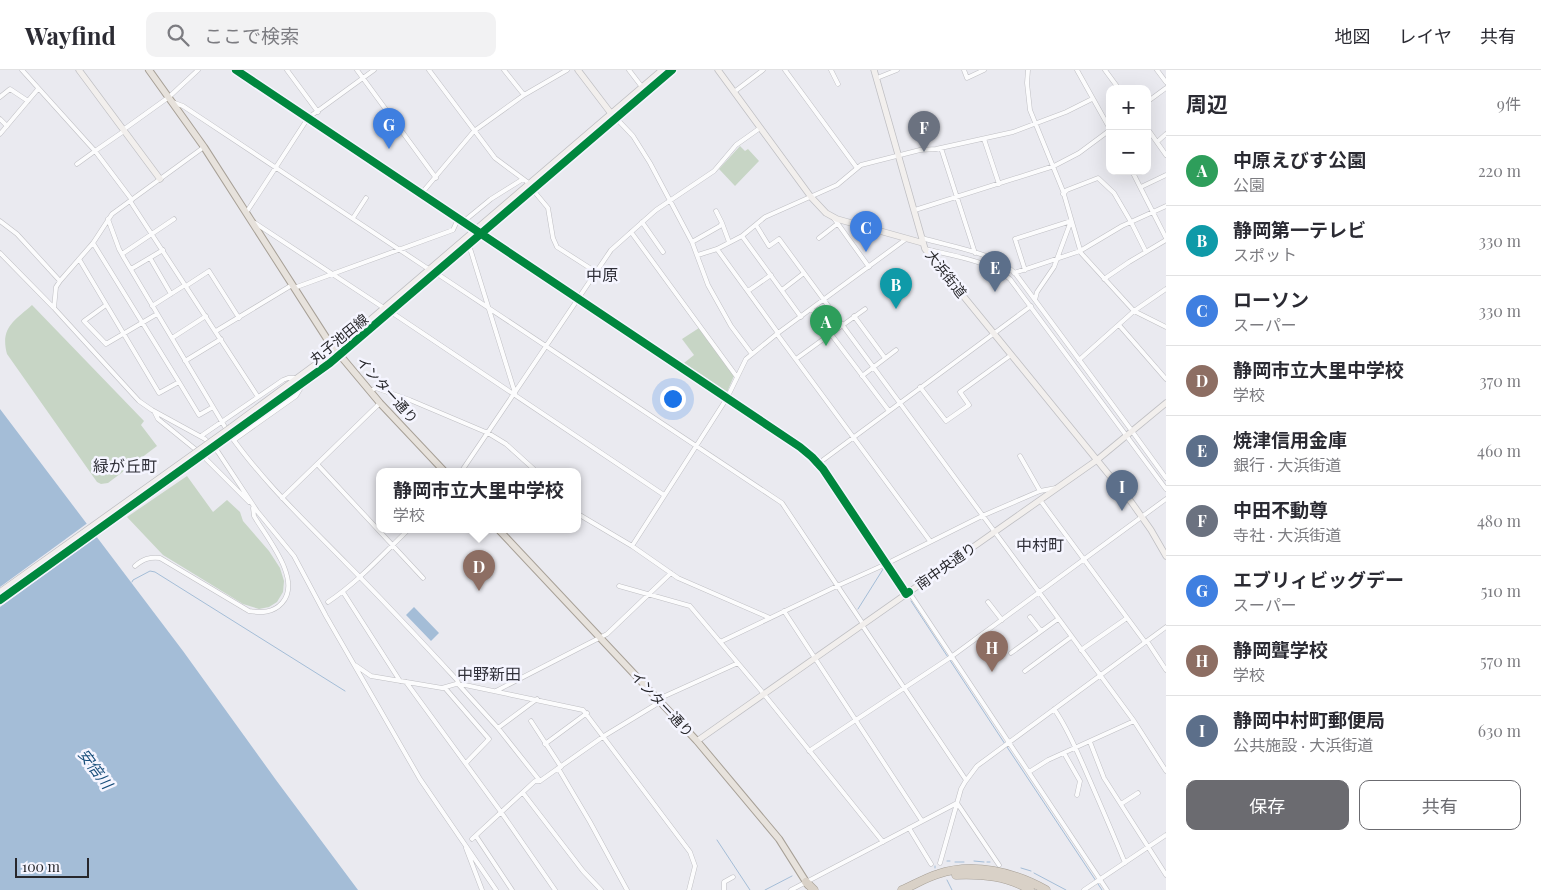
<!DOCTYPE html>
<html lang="ja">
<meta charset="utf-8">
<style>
:root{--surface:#fff;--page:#f2f2f3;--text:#2b2b33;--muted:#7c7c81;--line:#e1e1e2;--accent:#6b6b70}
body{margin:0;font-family:"Playfair Display","Noto Sans JP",serif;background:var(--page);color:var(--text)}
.controls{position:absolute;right:15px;top:15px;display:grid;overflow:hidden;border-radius:10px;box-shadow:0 5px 20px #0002}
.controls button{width:45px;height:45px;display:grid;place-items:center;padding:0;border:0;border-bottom:1px solid var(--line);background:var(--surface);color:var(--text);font:25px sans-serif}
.scale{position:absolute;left:15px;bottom:12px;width:74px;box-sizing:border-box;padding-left:5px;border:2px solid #27272b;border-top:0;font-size:14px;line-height:18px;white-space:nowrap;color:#27272b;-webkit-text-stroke:4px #f5f5ff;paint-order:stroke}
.you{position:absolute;left:672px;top:328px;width:18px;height:18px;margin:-12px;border:4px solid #fff;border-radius:50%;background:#1a73e8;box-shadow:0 0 0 8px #1a73e833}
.badge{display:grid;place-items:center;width:32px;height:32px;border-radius:50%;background:var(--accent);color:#fff;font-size:16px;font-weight:700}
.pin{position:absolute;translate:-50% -41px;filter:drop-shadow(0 1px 2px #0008)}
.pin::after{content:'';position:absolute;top:26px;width:18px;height:15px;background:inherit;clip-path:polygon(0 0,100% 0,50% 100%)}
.popup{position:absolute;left:376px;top:398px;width:205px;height:65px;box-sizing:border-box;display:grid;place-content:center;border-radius:10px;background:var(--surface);filter:drop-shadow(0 1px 4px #0005);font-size:16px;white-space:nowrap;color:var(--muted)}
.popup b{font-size:19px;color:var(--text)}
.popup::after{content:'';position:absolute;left:50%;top:100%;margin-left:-10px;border:10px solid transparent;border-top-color:var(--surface)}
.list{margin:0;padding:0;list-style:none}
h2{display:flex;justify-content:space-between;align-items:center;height:65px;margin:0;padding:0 20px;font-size:21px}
h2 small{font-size:16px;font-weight:400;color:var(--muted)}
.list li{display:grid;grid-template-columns:32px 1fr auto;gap:15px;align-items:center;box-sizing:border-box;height:70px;padding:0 20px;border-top:1px solid var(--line)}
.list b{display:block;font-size:19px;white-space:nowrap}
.list p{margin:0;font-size:16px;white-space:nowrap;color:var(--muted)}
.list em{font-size:16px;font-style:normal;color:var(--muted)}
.actions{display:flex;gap:10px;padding:15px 20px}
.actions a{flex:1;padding:11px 0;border:1px solid var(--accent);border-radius:10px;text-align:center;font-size:18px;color:var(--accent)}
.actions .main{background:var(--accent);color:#fff}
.icon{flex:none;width:28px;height:28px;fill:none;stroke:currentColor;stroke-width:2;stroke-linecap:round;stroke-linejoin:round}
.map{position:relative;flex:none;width:1166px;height:820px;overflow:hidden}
header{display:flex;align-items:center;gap:30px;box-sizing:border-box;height:70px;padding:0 25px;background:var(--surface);border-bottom:1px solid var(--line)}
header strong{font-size:24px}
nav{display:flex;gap:28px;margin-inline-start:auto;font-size:18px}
.search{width:350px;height:45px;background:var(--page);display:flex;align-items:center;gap:12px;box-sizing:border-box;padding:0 18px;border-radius:10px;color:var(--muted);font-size:19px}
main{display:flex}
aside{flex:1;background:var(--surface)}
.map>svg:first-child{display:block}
.green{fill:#c7d5c5}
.water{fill:#a4bdd7}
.pier{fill:#eaeaf0}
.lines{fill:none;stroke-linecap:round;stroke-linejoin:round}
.stream{stroke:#a4bdd7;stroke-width:1}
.street-casing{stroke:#bfbfc3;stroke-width:5}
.secondary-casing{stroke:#bfbfc3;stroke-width:7}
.primary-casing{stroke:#a7a097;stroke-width:8}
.highway-casing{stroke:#a7a097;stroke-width:9}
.street{stroke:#fcfcfd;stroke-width:4}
.secondary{stroke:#f2efed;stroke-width:5.5}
.primary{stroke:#e7e2dc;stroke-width:6}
.highway{stroke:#d9d1c7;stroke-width:8}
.secondary-bridge-casing{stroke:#bfbfc3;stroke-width:7;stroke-linecap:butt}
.secondary-bridge{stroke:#f2efed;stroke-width:5.5}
.cycleway-casing{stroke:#f5f5ff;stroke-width:11}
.cycleway{stroke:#00873e;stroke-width:8}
.labels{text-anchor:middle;stroke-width:5;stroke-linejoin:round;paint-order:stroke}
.street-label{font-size:14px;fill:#27272b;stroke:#f5f5ff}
.water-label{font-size:15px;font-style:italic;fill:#174d7a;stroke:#f5f5ff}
.quarter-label{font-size:16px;fill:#303039;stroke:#f5f5ff}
</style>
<header>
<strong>Wayfind</strong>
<div class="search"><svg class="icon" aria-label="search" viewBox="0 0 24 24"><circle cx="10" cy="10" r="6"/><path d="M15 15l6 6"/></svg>ここで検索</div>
<nav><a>地図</a><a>レイヤ</a><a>共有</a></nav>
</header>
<main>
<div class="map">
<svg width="1166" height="820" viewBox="0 0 1166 820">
<rect width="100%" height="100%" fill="#eaeaf0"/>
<path class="green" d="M740 76 745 81 748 79 759 91 735 116 719 99Z
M32 235 144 351 141 355 157 376 108 413 101 414 97 412 7 284C0 258 14 251 32 235Z
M699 258 734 306 727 322 684 293 694 285 682 269Z
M187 406 213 442 227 430 240 442 243 451 269 481 280 498 284 511 283 522 277 532 269 537 259 539 243 534 163 485 127 447Z"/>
<path class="water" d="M0 339 183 581 276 710 358 820H0Z
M414 537 439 563 431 571 406 545Z"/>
<path class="pier" d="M89 452 99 465 0 537V517Z"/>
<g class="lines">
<path class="stream" d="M132 512 133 510 150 501 155 502 345 621
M911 531 1005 674
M858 539 885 496
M1007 677 1102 820
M717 770 750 820
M947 791H950
M974 791 984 792
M955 792H964
M987 792H990
M935 798V796
M1021 798 1031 801
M1034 803 1066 820
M947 810 952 820
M765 820 792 806"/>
<g class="street-casing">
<path id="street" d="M22 0 95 81 124 61
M287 0 318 42
M357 0 436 108
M429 0 495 88 530 114
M504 0 524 25
M629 0 642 17
M785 0 857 98
M831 0 838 14
M964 0 967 8 984 0
M1028 0 1027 13 1030 40 1063 121 1081 183 1134 241 1166 257
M1077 0 1110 59
M1105 0 1119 19
M1157 0 1166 12
M877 8 897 0
M734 22 763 0
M0 27 10 19 28 31
M172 32 183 36 430 200
M1147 32 1166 18
M615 47 633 66 650 93 692 172 708 215 731 256 752 284
M0 49 7 56
M1147 58 1166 85
M123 60 169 27 198 0
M0 64 38 19
M984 69 999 114
M1157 72 1166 64
M941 78 975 183
M77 94 95 81 132 130
M1132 101 1166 168
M1141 117 1166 105
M533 120 548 138 553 168 557 177 596 202
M421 124 474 61 524 25 567 0
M1063 124 1067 120 1098 108 1114 123 1131 152 1146 182
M130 131 258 327
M915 140 1054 96 1079 83 1110 60
M246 143 308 48 374 0
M833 147 869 197
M353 148 366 128
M108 149 119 179 124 188 228 362C262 411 306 452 347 494 385 532 421 571 457 610L459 615 498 658 540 711
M0 151 17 164 60 211
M463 152 491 129 523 109
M642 152 663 182
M255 153 384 238
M722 153 729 172
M756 155 769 176 779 169 1134 651 1166 701
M631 162 737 307
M742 166 801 247
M819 168 837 154
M922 168C952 177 992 182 1015 203L1129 357 1166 408
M692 172 720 156 722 153 716 141
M93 173 179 312
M469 175 515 323
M717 179 778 263
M925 179C954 186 986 190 1010 209L1166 419
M0 183 54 238 139 331 152 340 205 369 218 382 257 441 294 486 326 546 420 709 496 820
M122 184 174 149
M698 185 717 179 742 166 765 147 837 115 861 95 920 80 936 79 1013 62 1066 42 1092 29
M150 188 171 224
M79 189 159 323 179 312 199 345 213 337
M131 199 163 180
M1025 200 1015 169 1071 151 1054 197 1037 222 1035 230
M436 203 782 433 863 554
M1014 203 1080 181 1122 156 1166 136
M1104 209 1129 192 1166 170
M186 216 209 201 239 248
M294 218 453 160 458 149
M782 220 804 203
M748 221 771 205
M106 235 84 251 106 274 157 244
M152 236 185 215
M54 238 56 217 60 211 93 173 112 144 204 77
M812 239 889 341
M391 242 664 425
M854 246 885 288
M1119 255 1166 309
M216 261 292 215
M777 264 930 471
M172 268 206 246
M796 289 865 239
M1079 290 1134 241 1166 219
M185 291 221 269
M862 306 896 280
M920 317 946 351 969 335 960 322 1011 285
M370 321 376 318 410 330 488 363 506 374 537 402
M155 343 158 349 200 383 249 432
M201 366 283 310 288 308H296
M234 370 296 326 305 311
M1020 386 1040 421
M819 393 1031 236
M317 394 423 508
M461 402 611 180 656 140 714 101 736 75 760 58
M282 428 380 333
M1040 430 1145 572
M578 444 632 476 678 508 770 548
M632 476 727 328 746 289 778 263 906 169
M135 496C143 489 149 487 160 488L249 541C261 543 273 543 282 533 303 510 266 467 254 446L253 438
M619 516 690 536 763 623 883 772
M343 522 400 611
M909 522 1107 820
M328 532C358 512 382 485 408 460
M988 532 1002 550
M784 541 922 751
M1030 547 1041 561
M862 555 966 710
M1147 571 1166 600
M720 572 837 516 886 494 982 446 1040 421 1056 418
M1081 580 1127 548
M1011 583 1058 549
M355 595 371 606 442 618 456 614 465 615 583 640 690 782 695 796 689 820
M1025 601 1071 567
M406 612 501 742 555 820
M445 618 489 669 466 693
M496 621 607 564 671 503
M665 626 738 593
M1054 639C1067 657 1075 677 1084 697 1098 729 1112 761 1125 793
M531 651 561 697
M498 658 537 629
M1090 672 1104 708 1166 805
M545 674 587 643
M809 681 951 587 1166 429
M1064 683 1080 711 1077 725
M558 698 590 752 627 820
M1029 702 1048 690 1134 651
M523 723 583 801 601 820
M1121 734 1138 723
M909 758 931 794
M476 766 512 820
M472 769 535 711H540L604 666 660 632
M466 778 482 820
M940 793 961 719 965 712 977 696 1166 557
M724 820V812L733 807
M791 820 957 733 999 795
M1084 820 1166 765"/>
</g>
<g class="secondary-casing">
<path id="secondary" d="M79 0 160 109
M236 0 800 377 812 387 823 399 906 524
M578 0 613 46
M718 0 811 127 826 143 837 149 923 173
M874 0 925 179 1132 433 1151 460 1166 486
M231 357 335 280 662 0
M234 362 339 285 672 0
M697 671 1097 390 1166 333"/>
</g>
<g class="primary-casing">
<path id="primary" d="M149 0 204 77 329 272 380 333 445 402
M499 460 697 671 779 769 808 815"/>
</g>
<g class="highway-casing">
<path id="highway" d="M956 805C982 804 1008 806 1030 820
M806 812 814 820
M902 820C914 815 925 808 938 804 973 792 1014 802 1046 820"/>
</g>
<use href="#street" class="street"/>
<use href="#secondary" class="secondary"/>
<use href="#primary" class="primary"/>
<use href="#highway" class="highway"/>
<g class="secondary-bridge-casing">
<path id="secondary-bridge" d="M0 522 231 357
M0 530 234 362"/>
</g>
<use href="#secondary-bridge" class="secondary-bridge"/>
<g class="cycleway-casing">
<path id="cycleway" d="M236 0 800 377 812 387 823 399 903 519 906 524 909 522
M0 530 330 293 672 0"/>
</g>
<use href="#cycleway" class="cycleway"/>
</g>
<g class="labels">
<g class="street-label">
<text transform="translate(946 204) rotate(52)" y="5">大浜街道</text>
<text transform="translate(339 269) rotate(-39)" y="5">丸子池田線</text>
<text transform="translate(387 320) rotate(48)" y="5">インター通り</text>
<text transform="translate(946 496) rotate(-35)" y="5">南中央通り</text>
<text transform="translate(662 634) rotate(47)" y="5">インター通り</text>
</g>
<g class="water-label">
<text transform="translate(95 699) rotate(53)" y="5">安倍川</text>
</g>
<g class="quarter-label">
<text x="602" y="211">中原</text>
<text x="125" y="402">緑が丘町</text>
<text x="1040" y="481">中村町</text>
<text x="489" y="610">中野新田</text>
</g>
</g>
</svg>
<div class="controls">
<button>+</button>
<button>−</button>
</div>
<div class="scale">100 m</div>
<div class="you"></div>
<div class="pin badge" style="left:826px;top:276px;background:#2e9e5b">A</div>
<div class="pin badge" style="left:896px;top:239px;background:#0f9aa8">B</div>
<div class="pin badge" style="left:866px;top:182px;background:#3f7fe0">C</div>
<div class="pin badge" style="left:479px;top:521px;background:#8d6e63">D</div>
<div class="popup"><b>静岡市立大里中学校</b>学校</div>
<div class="pin badge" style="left:995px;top:222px;background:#5c6f8a">E</div>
<div class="pin badge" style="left:924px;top:82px;background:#6b7280">F</div>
<div class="pin badge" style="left:389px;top:79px;background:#3f7fe0">G</div>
<div class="pin badge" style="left:992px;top:602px;background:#8d6e63">H</div>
<div class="pin badge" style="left:1122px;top:441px;background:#5c6f8a">I</div>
</div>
<aside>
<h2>周辺<small>9件</small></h2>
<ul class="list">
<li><span class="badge" style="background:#2e9e5b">A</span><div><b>中原えびす公園</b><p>公園</p></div><em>220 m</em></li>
<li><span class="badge" style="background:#0f9aa8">B</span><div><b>静岡第一テレビ</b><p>スポット</p></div><em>330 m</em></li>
<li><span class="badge" style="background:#3f7fe0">C</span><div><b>ローソン</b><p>スーパー</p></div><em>330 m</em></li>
<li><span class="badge" style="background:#8d6e63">D</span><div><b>静岡市立大里中学校</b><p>学校</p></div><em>370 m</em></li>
<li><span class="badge" style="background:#5c6f8a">E</span><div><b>焼津信用金庫</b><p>銀行 · 大浜街道</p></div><em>460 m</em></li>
<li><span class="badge" style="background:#6b7280">F</span><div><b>中田不動尊</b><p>寺社 · 大浜街道</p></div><em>480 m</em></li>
<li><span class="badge" style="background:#3f7fe0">G</span><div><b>エブリィビッグデー</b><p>スーパー</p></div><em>510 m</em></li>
<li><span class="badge" style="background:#8d6e63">H</span><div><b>静岡聾学校</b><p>学校</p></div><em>570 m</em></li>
<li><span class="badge" style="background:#5c6f8a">I</span><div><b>静岡中村町郵便局</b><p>公共施設 · 大浜街道</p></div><em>630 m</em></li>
</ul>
<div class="actions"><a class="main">保存</a><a>共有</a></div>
</aside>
</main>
